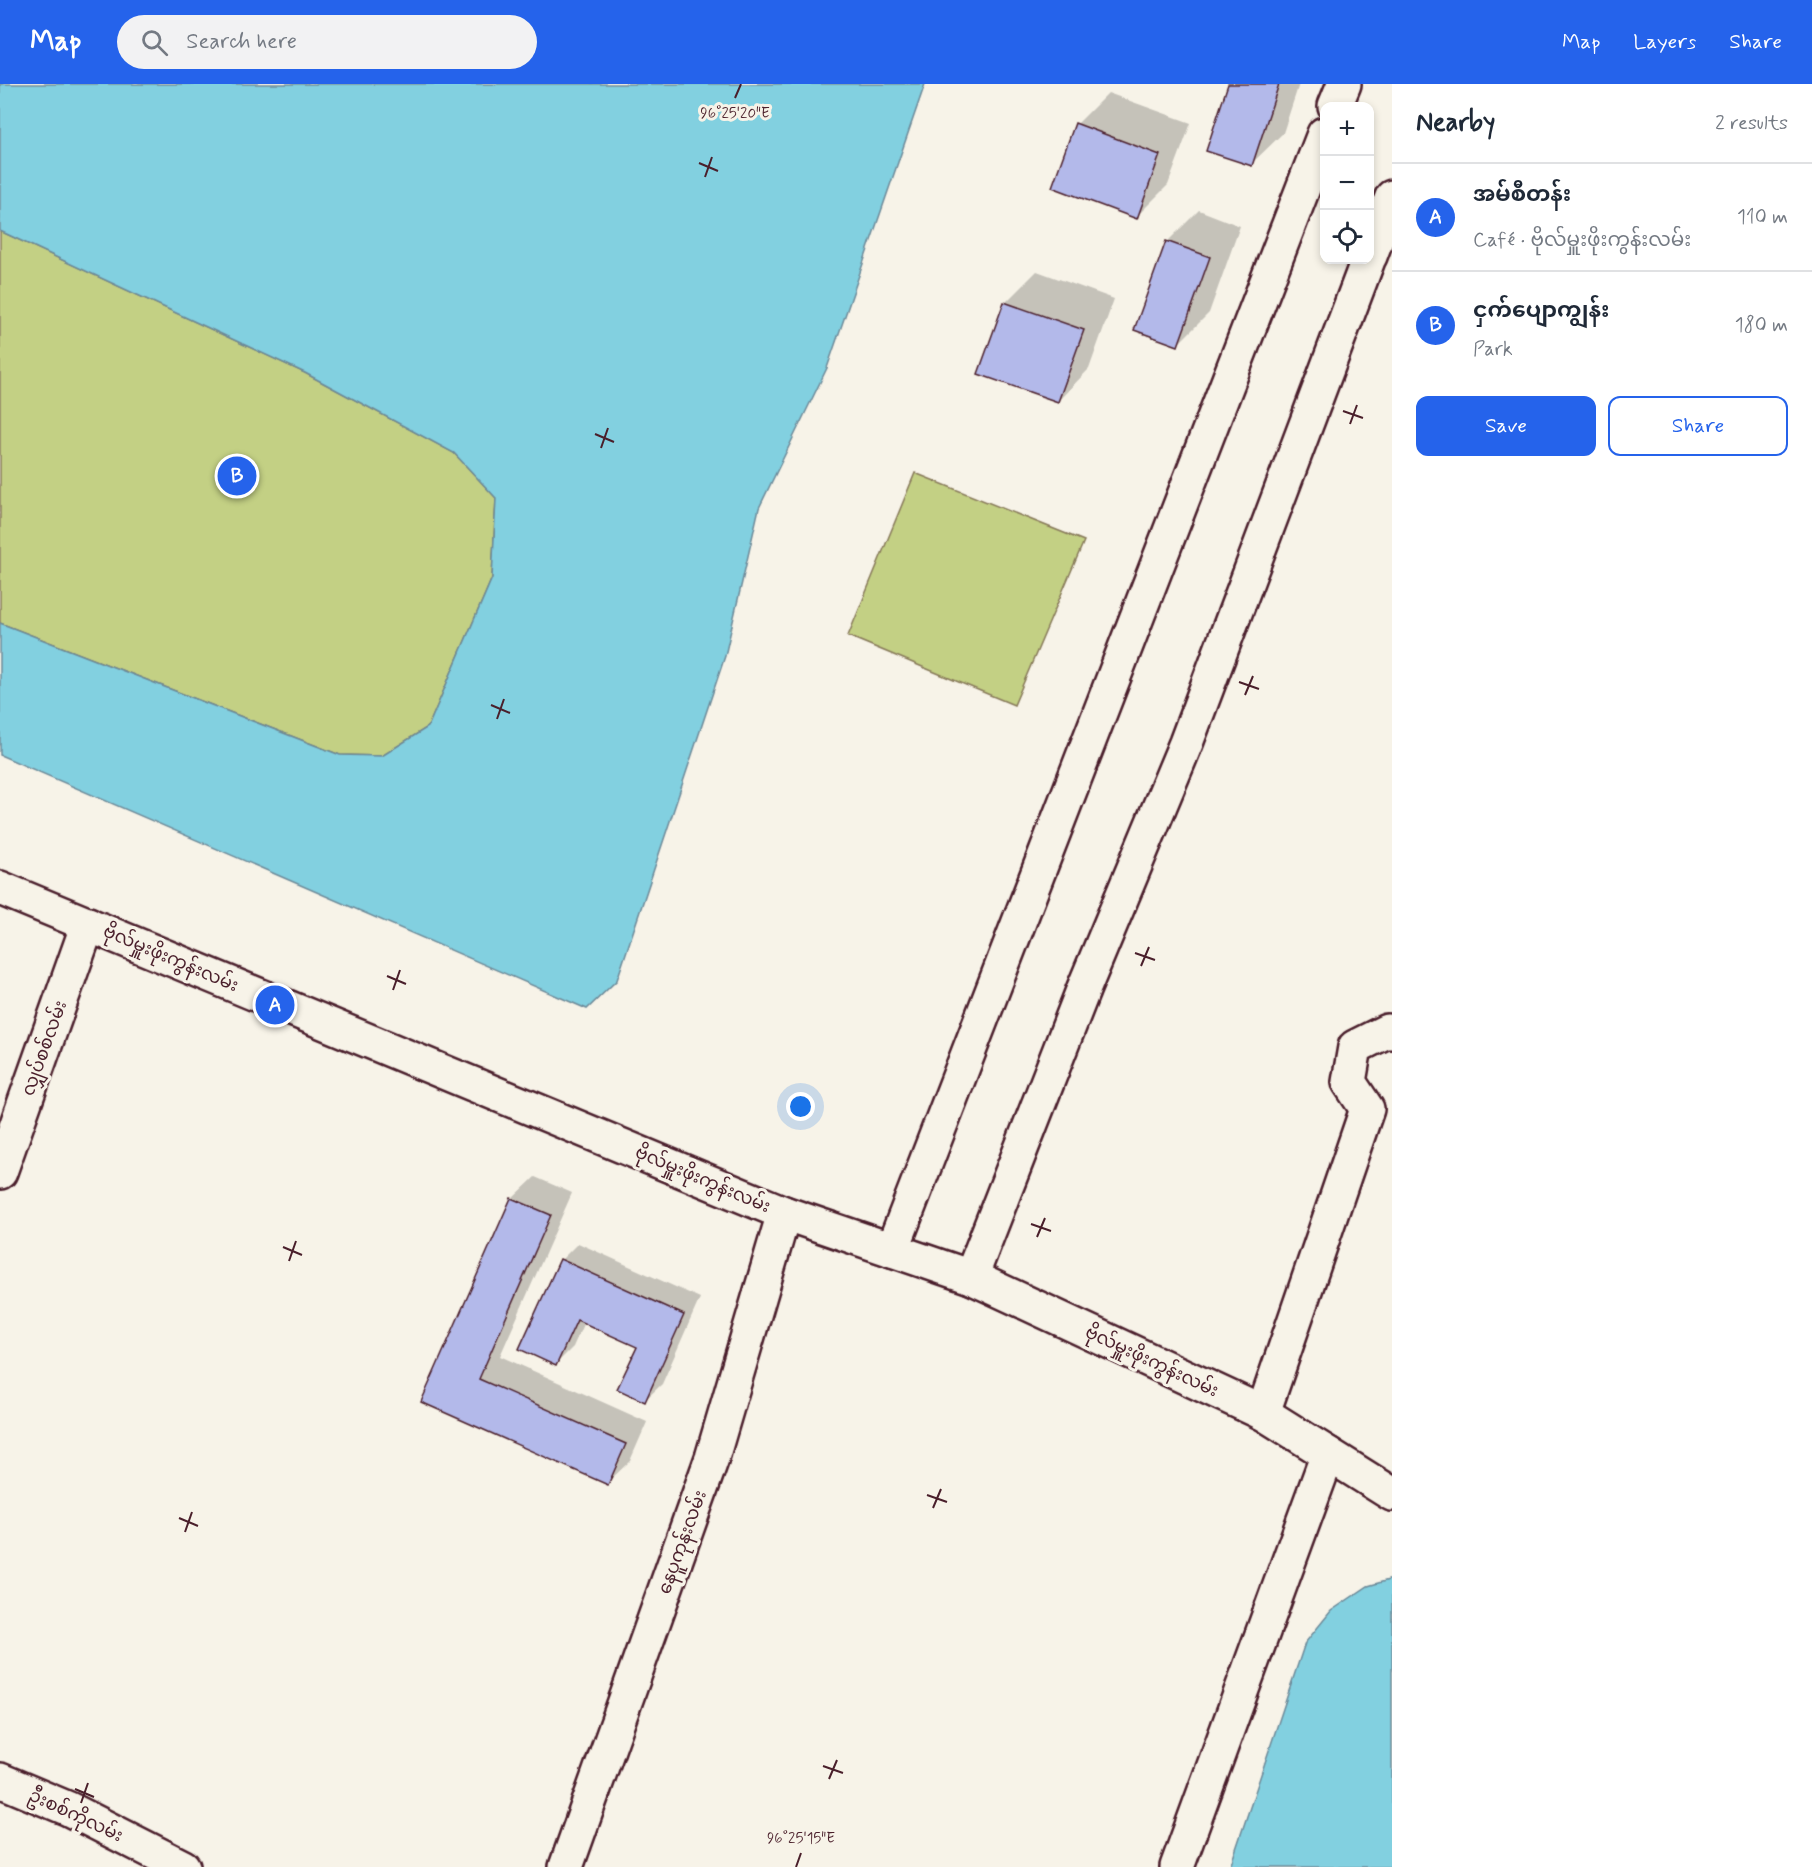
<!DOCTYPE html>
<meta charset="utf-8">
<style>
:root{--surface:#fff;--page:#f2f2f3;--text:#1f2937;--muted:#747a83;--line:#e0e1e3;--accent:#2563eb}
body{margin:0;font-family:Mynerve,"Noto Sans Myanmar",sans-serif;background:var(--page);color:var(--text)}
.controls{position:absolute;right:18px;top:18px;display:grid;overflow:hidden;border-radius:12px;box-shadow:0 3px 9px #0003}
.controls button{width:54px;height:54px;display:grid;place-items:center;padding:0;border:0;border-bottom:2px solid var(--line);background:var(--surface);color:var(--text);font:30px sans-serif}
.you{position:absolute;left:801px;top:1023px;width:21px;height:21px;margin:-15px;border:4px solid #fff;border-radius:50%;background:#1a73e8;box-shadow:0 0 0 9px #1a73e833}
.badge{display:grid;place-items:center;width:39px;height:39px;border-radius:50%;background:var(--accent);color:#fff;font-size:20px;font-weight:700}
.pin{position:absolute;translate:-50% -50%;border:3px solid #fff;box-shadow:0 2px 6px #0006}
.list{margin:0;padding:0;list-style:none}
h2{display:flex;justify-content:space-between;align-items:center;height:78px;margin:0;padding:0 24px;font-size:26px}
h2 small{font-size:20px;font-weight:400;color:var(--muted)}
.list li{display:grid;grid-template-columns:39px 1fr auto;gap:18px;align-items:center;box-sizing:border-box;height:108px;padding:0 24px;border-top:2px solid var(--line)}
.list b{display:block;font-size:22px;white-space:nowrap}
.list p{margin:0;font-size:20px;white-space:nowrap;color:var(--muted)}
.list em{font-size:20px;font-style:normal;color:var(--muted)}
.actions{display:flex;gap:12px;padding:18px 24px}
.actions a{flex:1;padding:14px 0;border:2px solid var(--accent);border-radius:12px;text-align:center;font-size:21px;color:var(--accent)}
.actions .main{background:var(--accent);color:#fff}
.icon{flex:none;width:33px;height:33px;fill:none;stroke:currentColor;stroke-width:2;stroke-linecap:round;stroke-linejoin:round}
.map{position:relative;flex:none;width:1392px;height:1783px;overflow:hidden}
header{display:flex;align-items:center;gap:36px;box-sizing:border-box;height:84px;padding:0 30px;background:var(--accent);color:#fff}
header strong{font-size:28px}
nav{display:flex;gap:33px;margin-inline-start:auto;font-size:21px}
.search{width:420px;height:54px;background:var(--page);display:flex;align-items:center;gap:15px;box-sizing:border-box;padding:0 21px;border-radius:33px;color:var(--muted);font-size:22px}
main{display:flex}
aside{flex:1;background:var(--surface)}
.map>svg:first-child{display:block}
.green{fill:#c3d084;stroke:#867858;stroke-width:1.5}
.water{fill:#82d0e0;stroke:#6c8998;stroke-width:1.5}
.shadow{fill:#0003}
.building{fill:#b3b9ea;stroke:#4a1f2b;stroke-width:1.5}
.lines{fill:none;stroke-linecap:round;stroke-linejoin:round}
.minor-casing{stroke:#4a1f2b;stroke-width:38}
.tertiary-casing{stroke:#4a1f2b;stroke-width:38}
.minor{stroke:#f7f3e8;stroke-width:33}
.tertiary{stroke:#f7f3e8;stroke-width:33}
.ticks{fill:none;stroke:#4a1f2b;stroke-width:2}
.labels{text-anchor:middle;stroke-width:6;stroke-linejoin:round;paint-order:stroke}
.street-label{font-size:18px;fill:#4a1f2b;stroke:#f7f3e8}
.ticks-label{font-size:15px;text-anchor:middle;fill:#4a1f2b;stroke:#f7f3e8;stroke-width:6;stroke-linejoin:round;paint-order:stroke}
</style>
<header>
<strong>Map</strong>
<div class="search"><svg class="icon" aria-label="search" viewBox="0 0 24 24"><circle cx="10" cy="10" r="6"/><path d="M15 15l6 6"/></svg>Search here</div>
<nav><a>Map</a><a>Layers</a><a>Share</a></nav>
</header>
<main>
<div class="map">
<svg width="1392" height="1783" viewBox="0 0 1392 1783">
<rect width="100%" height="100%" fill="#f7f3e8"/>
<filter id="ink" filterUnits="userSpaceOnUse"><feTurbulence type="fractalNoise" baseFrequency=".0167" numOctaves="2"/><feDisplacementMap in="SourceGraphic" scale="12" xChannelSelector="R" yChannelSelector="G"/><feConvolveMatrix kernelMatrix="1 2 1 2 8 2 1 2 1" color-interpolation-filters="sRGB"/></filter>
<g filter="url(#ink)">
<path class="green" d="M0 147 305 289 454 369 496 414 492 494 428 643 382 672 340 671 0 539Z
M915 389 1084 457 1014 621 848 552Z"/>
<path class="water" d="M0 0H925L827 284 759 424 725 572 617 896 587 925 0 671V539L340 671 382 672 428 643 492 494 496 414 454 369 305 289 0 147Z
M1392 1495V1783H1230L1305 1559 1331 1527 1368 1502Z"/>
<path class="shadow" d="M1229 0H1299L1283 49 1251 80Z
M1108 9 1191 39 1168 101 1136 133 1077 40Z
M1199 126 1240 142 1209 229 1177 261 1167 158Z
M1037 187 1114 215 1089 285 1058 317 1005 219Z
M535 1093 572 1109 500 1272 647 1338 630 1377 607 1399 422 1317 512 1115Z
M578 1159 700 1214 662 1300 645 1316 639 1262 584 1238 573 1263 556 1280 561 1176Z"/>
<path class="building" d="M1228 0H1279L1252 82 1206 67Z
M1075 39 1160 71 1137 135 1052 103Z
M1166 157 1210 173 1178 262 1134 246Z
M1004 218 1084 246 1058 318 978 290Z
M511 1114 551 1131 479 1295 626 1360 608 1401 421 1318Z
M560 1175 684 1231 645 1318 617 1305 637 1263 577 1236 556 1282 519 1265Z"/>
<g class="lines">
<g class="minor-casing">
<path id="minor" d="M1335 22 1344 0
M1370 172 1392 113
M1367 1025 1349 998 1355 963 1387 947 1392 948
M0 1088 88 840
M892 1166 1324 50
M971 1193 1084 904 1186 659 1368 176
M1263 1329 1367 1025
M0 1696 69 1725 183 1783
M566 1783 712 1374 784 1129
M1177 1783 1328 1370"/>
</g>
<g class="tertiary-casing">
<path id="tertiary" d="M0 804 784 1129 971 1193 1263 1329 1392 1410"/>
</g>
<use href="#minor" class="minor"/>
<use href="#tertiary" class="tertiary"/>
</g>
</g>
<path class="ticks" d="M735 14 741 0M699 79 718 87M705 93 712 73M1343 327 1363 334M1350 340 1357 321M595 350 614 358M601 364 608 344M1239 598 1259 605M1245 611 1253 592M491 621 510 629M497 635 504 615M1135 869 1155 876M1141 882 1149 863M387 892 406 900M393 906 400 886M1031 1140 1051 1147M1037 1153 1045 1134M283 1163 302 1171M289 1177 296 1157M927 1411 947 1418M933 1424 941 1405M179 1434 198 1442M185 1448 192 1428M823 1682 843 1689M829 1695 837 1676M75 1705 94 1713M81 1719 88 1699M796 1783 801 1769"/>
<g class="labels">
<g class="street-label">
<text transform="translate(171 874) rotate(23)" y="6">ဗိုလ်မှူးဖိုးကွန်းလမ်း</text>
<text transform="translate(44 964) rotate(-70)" y="6">လျှပ်စစ်လမ်း</text>
<text transform="translate(703 1095) rotate(23)" y="6">ဗိုလ်မှူးဖိုးကွန်းလမ်း</text>
<text transform="translate(1152 1277) rotate(25)" y="6">ဗိုလ်မှူးဖိုးကွန်းလမ်း</text>
<text transform="translate(682 1458) rotate(-70)" y="6">နေပူကုန်းလမ်း</text>
<text transform="translate(76 1731) rotate(25)" y="6">ဦးစစ်ကိုလမ်း</text>
</g>
</g>
<g class="ticks-label">
<text x="735" y="34">96°25'20"E</text>
<text x="801" y="1759">96°25'15"E</text>
</g>
</svg>
<div class="controls">
<button>+</button>
<button>−</button>
<button><svg class="icon" aria-label="locate" viewBox="0 0 24 24"><circle cx="12" cy="12" r="6"/><path d="M12 2v4M12 18v4M2 12h4M18 12h4"/></svg></button>
</div>
<div class="you"></div>
<div class="pin badge" style="left:275px;top:921px">A</div>
<div class="pin badge" style="left:237px;top:392px">B</div>
</div>
<aside>
<h2>Nearby<small>2 results</small></h2>
<ul class="list">
<li><span class="badge">A</span><div><b>အမ်စီတန်း</b><p>Café · ဗိုလ်မှူးဖိုးကွန်းလမ်း</p></div><em>110 m</em></li>
<li><span class="badge">B</span><div><b>ငှက်ပျောကျွန်း</b><p>Park</p></div><em>180 m</em></li>
</ul>
<div class="actions"><a class="main">Save</a><a>Share</a></div>
</aside>
</main>
